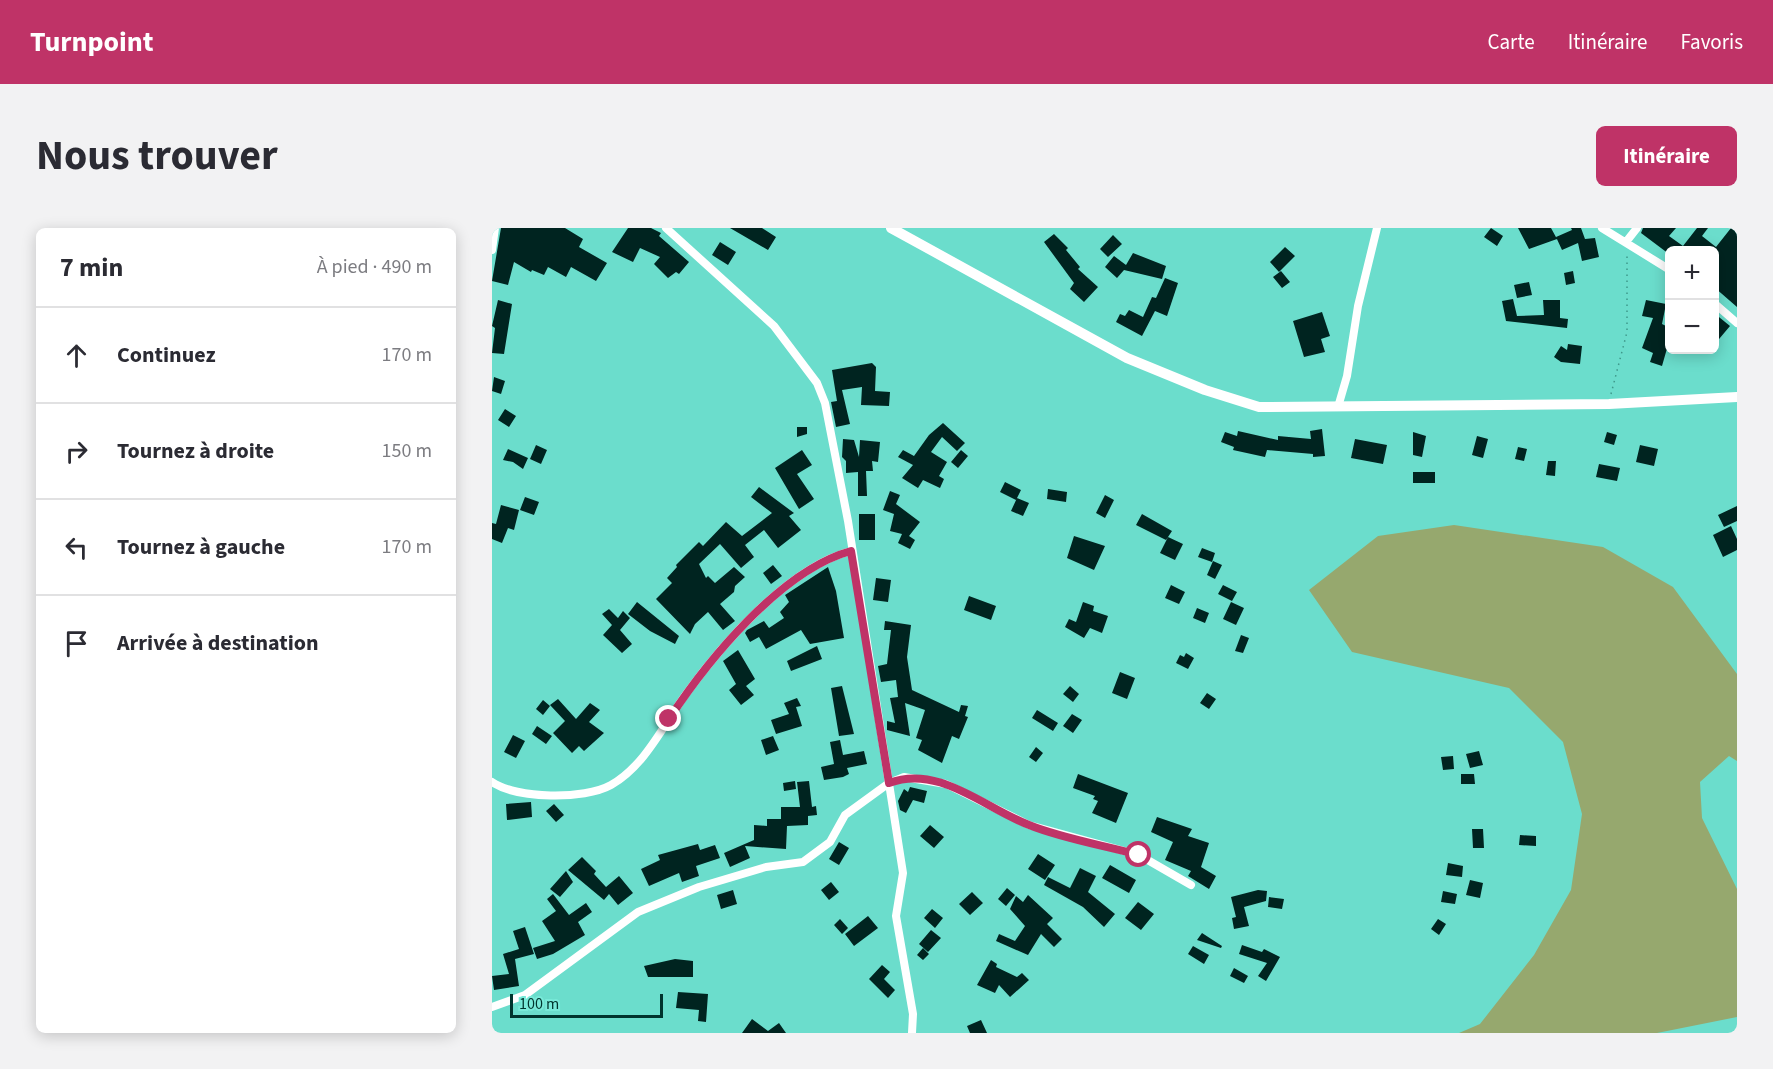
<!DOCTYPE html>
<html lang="fr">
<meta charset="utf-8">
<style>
:root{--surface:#fff;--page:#f2f2f3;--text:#2b2b33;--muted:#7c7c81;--line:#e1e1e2;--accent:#bf3367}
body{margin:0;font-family:"Source Sans 3",sans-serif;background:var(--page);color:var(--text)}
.controls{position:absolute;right:18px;top:18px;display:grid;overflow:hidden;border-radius:9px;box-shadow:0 3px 15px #0003}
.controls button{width:54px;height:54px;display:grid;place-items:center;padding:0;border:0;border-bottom:2px solid var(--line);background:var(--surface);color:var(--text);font:30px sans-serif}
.scale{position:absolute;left:18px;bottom:15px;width:153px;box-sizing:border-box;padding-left:6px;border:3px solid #00342d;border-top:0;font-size:16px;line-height:21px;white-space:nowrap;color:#00342d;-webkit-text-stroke:4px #79ead9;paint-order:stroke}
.stop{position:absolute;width:18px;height:18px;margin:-14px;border:4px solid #bf3367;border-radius:50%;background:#fff}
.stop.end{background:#bf3367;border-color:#fff;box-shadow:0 2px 6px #0008}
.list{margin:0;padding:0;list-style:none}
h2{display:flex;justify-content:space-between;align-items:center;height:78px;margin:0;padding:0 24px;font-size:26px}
h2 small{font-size:20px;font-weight:400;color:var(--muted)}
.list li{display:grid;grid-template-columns:39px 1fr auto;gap:18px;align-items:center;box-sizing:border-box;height:96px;padding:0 24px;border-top:2px solid var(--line)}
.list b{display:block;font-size:22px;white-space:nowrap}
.list em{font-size:20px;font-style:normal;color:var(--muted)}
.icon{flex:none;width:33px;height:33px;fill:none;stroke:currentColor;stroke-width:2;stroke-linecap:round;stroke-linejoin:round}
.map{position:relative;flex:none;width:1245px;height:805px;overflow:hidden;border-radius:9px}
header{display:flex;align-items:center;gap:36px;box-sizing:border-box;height:84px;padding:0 30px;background:var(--accent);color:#fff}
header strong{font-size:28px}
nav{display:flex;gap:33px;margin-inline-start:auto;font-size:21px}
.intro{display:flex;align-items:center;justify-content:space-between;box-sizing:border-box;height:144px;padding:0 36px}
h1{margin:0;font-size:42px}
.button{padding:15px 27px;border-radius:9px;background:var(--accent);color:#fff;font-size:21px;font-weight:700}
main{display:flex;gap:36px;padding:0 36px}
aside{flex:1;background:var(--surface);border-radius:9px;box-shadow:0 3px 15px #0003}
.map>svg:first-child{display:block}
.green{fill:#96a86e}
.building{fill:#002420}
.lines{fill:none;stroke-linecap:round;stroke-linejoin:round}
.path{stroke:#3f988b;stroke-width:1.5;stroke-dasharray:1.5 4.5;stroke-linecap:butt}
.minor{stroke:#fff;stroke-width:8}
.tertiary{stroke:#fff;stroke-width:10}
.route{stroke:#bf3367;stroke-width:8}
</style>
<header>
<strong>Turnpoint</strong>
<nav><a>Carte</a><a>Itinéraire</a><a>Favoris</a></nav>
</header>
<div class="intro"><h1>Nous trouver</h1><a class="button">Itinéraire</a></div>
<main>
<aside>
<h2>7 min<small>À pied · 490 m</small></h2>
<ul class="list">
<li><svg class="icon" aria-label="ahead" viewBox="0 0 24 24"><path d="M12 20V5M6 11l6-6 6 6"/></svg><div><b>Continuez</b></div><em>170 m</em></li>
<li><svg class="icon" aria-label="right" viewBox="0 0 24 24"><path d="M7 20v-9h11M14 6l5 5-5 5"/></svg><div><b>Tournez à droite</b></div><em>150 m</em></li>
<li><svg class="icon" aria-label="left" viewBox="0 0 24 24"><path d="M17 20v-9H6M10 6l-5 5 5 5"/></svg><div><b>Tournez à gauche</b></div><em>170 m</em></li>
<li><svg class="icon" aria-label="arrive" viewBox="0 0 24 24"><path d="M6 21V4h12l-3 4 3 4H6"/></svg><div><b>Arrivée à destination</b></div></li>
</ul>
</aside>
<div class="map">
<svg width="1245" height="805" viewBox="0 0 1245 805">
<rect width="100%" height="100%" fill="#6bddcc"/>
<path class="green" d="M962 297 1111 319 1181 359 1245 446V533L1237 528 1208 554 1210 590 1245 661V789L1165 805H967L988 796 1042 727 1079 662 1090 586 1071 514 1017 460 860 424 817 362 886 308Z"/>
<path class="building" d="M9 0H73L91 11 87 19 115 35 104 53 79 39 74 49 56 39 52 47 40 42 39 44 22 34 16 57 0 53Z
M136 0H159L169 5 167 8 197 34 187 46 184 44 176 50 162 36 168 29 148 20 141 34 120 24Z
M238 0H270L284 9 276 22Z
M999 0 1011 8 1005 18 992 9Z
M1026 0H1059L1065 11 1037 21Z
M1079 0H1089L1093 11 1103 10 1107 29 1090 33 1086 15 1070 22 1064 9 1080 2Z
M1151 0H1184L1177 8 1191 18 1205 0H1216L1210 8 1224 19 1239 0H1245V79L1222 59V22H1178L1177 26 1149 5Z
M562 6 576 20 574 22 588 39 586 41 606 59 592 74 578 61 582 55 552 14Z
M621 7 630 16 616 29 608 21Z
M228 14 244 24 236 37 220 27Z
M793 19 803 28 787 44 778 34Z
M641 25 674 38 670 51 632 42 625 50 613 39 622 28 634 37Z
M789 43 798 54 790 60 781 49Z
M1081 43 1083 55 1074 57 1072 45Z
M673 50 686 55 675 88 663 83 650 108 624 94 628 86 633 88 637 82 651 89 660 69 664 70Z
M1037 54 1040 67 1025 70 1022 57Z
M1021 71 1025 88 1052 87 1051 72H1068V90L1076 91 1075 100 1014 93 1010 73Z
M6 72 20 76 12 126 0 125 3 100 0 98Z
M1154 72 1174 76 1170 96 1178 100V110L1170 138 1158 134 1161 125 1150 120 1161 90 1150 88Z
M830 84 838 108 829 111 833 124 812 129 801 93Z
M1222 85 1238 98 1222 117Z
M1076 116 1090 118 1088 136 1069 134 1062 129 1069 118 1075 122Z
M380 135 384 139 383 163 398 164 397 178 369 177 370 159 350 162 358 196 344 199 339 174 345 173 340 142Z
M2 149 13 153 9 166 0 163Z
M13 181 24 188 17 199 6 192Z
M451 195 473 215 465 223 450 209 439 224 455 234 447 248 452 251 448 260 431 252 426 260 410 250 421 237 406 229 411 222 422 228 437 207Z
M305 199H315V206L305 209Z
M830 201 833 228 821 229V226L775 222 773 229 741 222 742 219 729 214 733 204 745 208 746 203 786 212V208L819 211 818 203Z
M921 204 934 208 930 229 921 227Z
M1115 204 1125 207 1122 217 1112 214Z
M985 208 996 211 991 230 980 227Z
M351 211 362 212 367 229 368 212 388 214 386 234 380 233 381 243H374L375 268H366V244L354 245V233L350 229Z
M863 211 895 217 891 236 859 230Z
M44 217 55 222 49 236 38 231Z
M1148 217 1166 221 1162 238 1144 234Z
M1026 219 1035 221 1032 233 1023 231Z
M16 221 36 230 31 241 21 234 11 232Z
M310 222 320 237 305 246 322 271 307 281 283 240Z
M469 222 476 228 466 240 459 234Z
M1056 233H1064L1063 248 1054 247Z
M1107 236 1128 240 1125 253 1104 249Z
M921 244H943V255H921Z
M513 254 529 262 524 272 508 264Z
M267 259 302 285 297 288 309 302 286 320 272 302 253 317 262 329 249 340 228 316 207 336 214 350 216 348 223 355 242 339 253 349 243 358 242 364 228 376 243 393 231 402 216 384 203 396 198 406 164 371 180 355 175 350 185 339 184 337 207 314 211 318 234 294 250 308 280 285 259 269Z
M556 261 575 264 574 274 555 271Z
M398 263 408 267 404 276 428 294 417 308 423 312 418 321 406 315 410 306 398 303 402 286 391 282Z
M613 267 622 272 613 290 604 285Z
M33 269 47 274 42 287 28 282Z
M525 270 537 275 531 288 519 283Z
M9 277 27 282 22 302 16 300 10 315 0 311V295L4 296Z
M1245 278V293L1232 299 1226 287Z
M367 286H383V312H367Z
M650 286 680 303 674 312 644 297Z
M1239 298 1245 311V322L1231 329 1221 307Z
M582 308 613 318 602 342 575 330Z
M676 309 691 316 683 332 668 325Z
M710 320 723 325 720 334 706 329Z
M721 333 730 337 723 351 715 347Z
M281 337 290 348 279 356 271 345Z
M336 339 344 363 352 410 318 416 309 402 274 421 267 409 258 414 253 405 255 402 272 393 277 400 292 390 288 384 297 374 293 367Z
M384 350 399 352 396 374 381 372Z
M679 357 693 364 687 376 673 370Z
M731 357 745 364 740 373 726 366Z
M477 368 504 378 499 392 472 382Z
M145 374 187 408 183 416 158 403 136 386Z
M591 374 602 378 601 383 616 388 610 405 598 400 592 410 573 399 577 391 584 394Z
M739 374 752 380 744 397 731 391Z
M705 380 717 385 713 395 701 390Z
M117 381 126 390 131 383 138 390 128 402 140 416 130 425 111 407 120 397 110 386Z
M393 393 419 397 415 429 420 462 467 484 469 477 476 478 473 488 476 489 467 511 460 508 450 535 426 522 430 512 424 510 433 482 413 475 418 508 395 502V493L403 495 398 470 406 469 404 452 389 454 386 438 395 436 399 402H392Z
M749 407 757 410 751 425 743 423Z
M325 418 330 431 299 443 295 433Z
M246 422 263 451 254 458 262 467 249 477 237 462 244 456 231 433Z
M694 425 702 430 696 441 684 435 688 427 692 429Z
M628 444 643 450 635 471 620 465Z
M350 458 362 506 347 508 339 460Z
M578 458 587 466 581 474 571 466Z
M715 465 724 471 717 481 708 475Z
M305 470 309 478 304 479 310 498 284 506 279 492 297 486 292 475Z
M66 471 84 491 98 475 108 482 97 494 112 505 92 523 87 518 80 525 61 505 73 493 58 477Z
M51 472 58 478 51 487 44 481Z
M545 482 566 495 561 503 540 490Z
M580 486 590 492 581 505 571 498Z
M45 498 60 508 54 516 40 506Z
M21 507 33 513 24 530 12 524Z
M281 508 287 522 274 527 269 512Z
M348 512 351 527 372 523 375 536 355 540 357 546 351 549 332 552 329 539 342 536 338 514Z
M544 519 551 525 544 534 537 529Z
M987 523 991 537 978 540 974 526Z
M961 528 962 541 951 542 949 529Z
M586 546 636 565 624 595 600 585 606 573 601 571 603 568 581 560Z
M969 546H982L983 556H969Z
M303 553 304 561 292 563 291 555Z
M317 553 320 579 324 578 325 587 316 588V597L295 598 294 621 253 618 258 630 238 639 232 625 262 612V597L275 598V591H289V579H308L305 554Z
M418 559 435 563 432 575 421 572 414 585 408 582 406 573 412 561 416 564Z
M39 574 40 589 15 592 14 576Z
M62 576 72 587 64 594 54 583Z
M665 589 700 601 696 608 717 615 709 639 724 648 717 661 696 648 699 643 673 632 681 614 659 604Z
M438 597 452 609 442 620 428 608Z
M980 601H991L992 620H981Z
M1028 607 1044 608V618L1027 617Z
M347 614 357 620 347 637 337 631Z
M206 616 208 622 223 617 228 630 204 638 207 648 190 654 187 645 157 658 149 641 168 632 166 627Z
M546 626 563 637 553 652 536 641Z
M90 629 104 643 102 646 114 659 127 648 141 665 126 677 117 666 112 672 76 642Z
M956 635 971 638 970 649 954 647Z
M618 637 644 652 637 665 610 650Z
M588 640 604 648 596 664 623 686 612 699 591 679 552 657 556 649 578 660Z
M74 643 81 654 68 669 58 661Z
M978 652 991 655 988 670 974 667Z
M339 654 347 664 337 672 329 662Z
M515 660 523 667 514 678 506 671Z
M241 662 245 676 229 681 225 667Z
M766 662 775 663 774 673 752 679 757 698 742 701 740 690 744 689 739 669Z
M951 663 965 666 963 676 949 674Z
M480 664 491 675 478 687 467 676Z
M61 666 77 687 94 675 100 684 86 694 93 707 61 726 45 731 41 720 63 713 50 693 64 683 55 671Z
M536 667 561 690 555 696 570 711 562 719 549 706 536 727 504 713 507 706 523 713 533 698 518 681 524 668 531 674Z
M777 669 792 671 790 681 776 679Z
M646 674 662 686 649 702 633 690Z
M440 681 451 690 443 700 432 690Z
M376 688 386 700 362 718 353 706Z
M348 691 356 700 350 706 342 697Z
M946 691 954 696 947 707 939 701Z
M33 699 42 726 23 731 27 758 2 762 0 748 17 746 11 726 27 721 21 703Z
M439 702 449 710 436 724 427 716Z
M710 705 730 718 729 720 705 712Z
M750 717 770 724 772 721 788 729 774 753 766 748 775 735 747 726Z
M701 718 717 727 712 736 696 726Z
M431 720 437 726 431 732 425 727Z
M183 731 201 733V749H156L152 738Z
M499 732 505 736 504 739 525 749 530 745 537 752 518 769 507 757 503 765 485 757Z
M390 737 398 744 392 751 403 762 396 770 377 751Z
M742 740 756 748 752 755 738 748Z
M186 764 216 766 214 794 206 793 207 782 184 780Z
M260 791 276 803 287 795 294 805H250Z
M489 792 495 805H478L475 798Z"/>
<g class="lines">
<path class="path" d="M1119 166 1135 104V26"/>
<path class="minor" d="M174 0 282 98 325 155 333 175 356 293 411 645 404 688 421 786 420 805
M1110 0 1178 42
M1134 14 1145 0
M0 22 3 0
M1222 75 1245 95
M846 179 855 148 866 78 885 0
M0 554C25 571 92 572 119 557 153 538 172 496 194 466 231 415 297 339 359 323
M0 779 33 767 146 684 207 659 274 639 311 634 338 614 353 587 397 555 412 549 454 556 537 597 647 627 699 657"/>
<path class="tertiary" d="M399 0 635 130 713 162 767 179 1117 176 1245 169"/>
</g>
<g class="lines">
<path class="route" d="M177 491C216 432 289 342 359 323L397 555C447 536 492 580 537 597 572 611 611 617 647 627"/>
</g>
</svg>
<div class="controls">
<button>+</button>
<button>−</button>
</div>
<div class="scale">100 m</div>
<div class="stop" style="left:647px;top:627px"></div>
<div class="stop end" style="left:177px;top:491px"></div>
</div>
</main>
